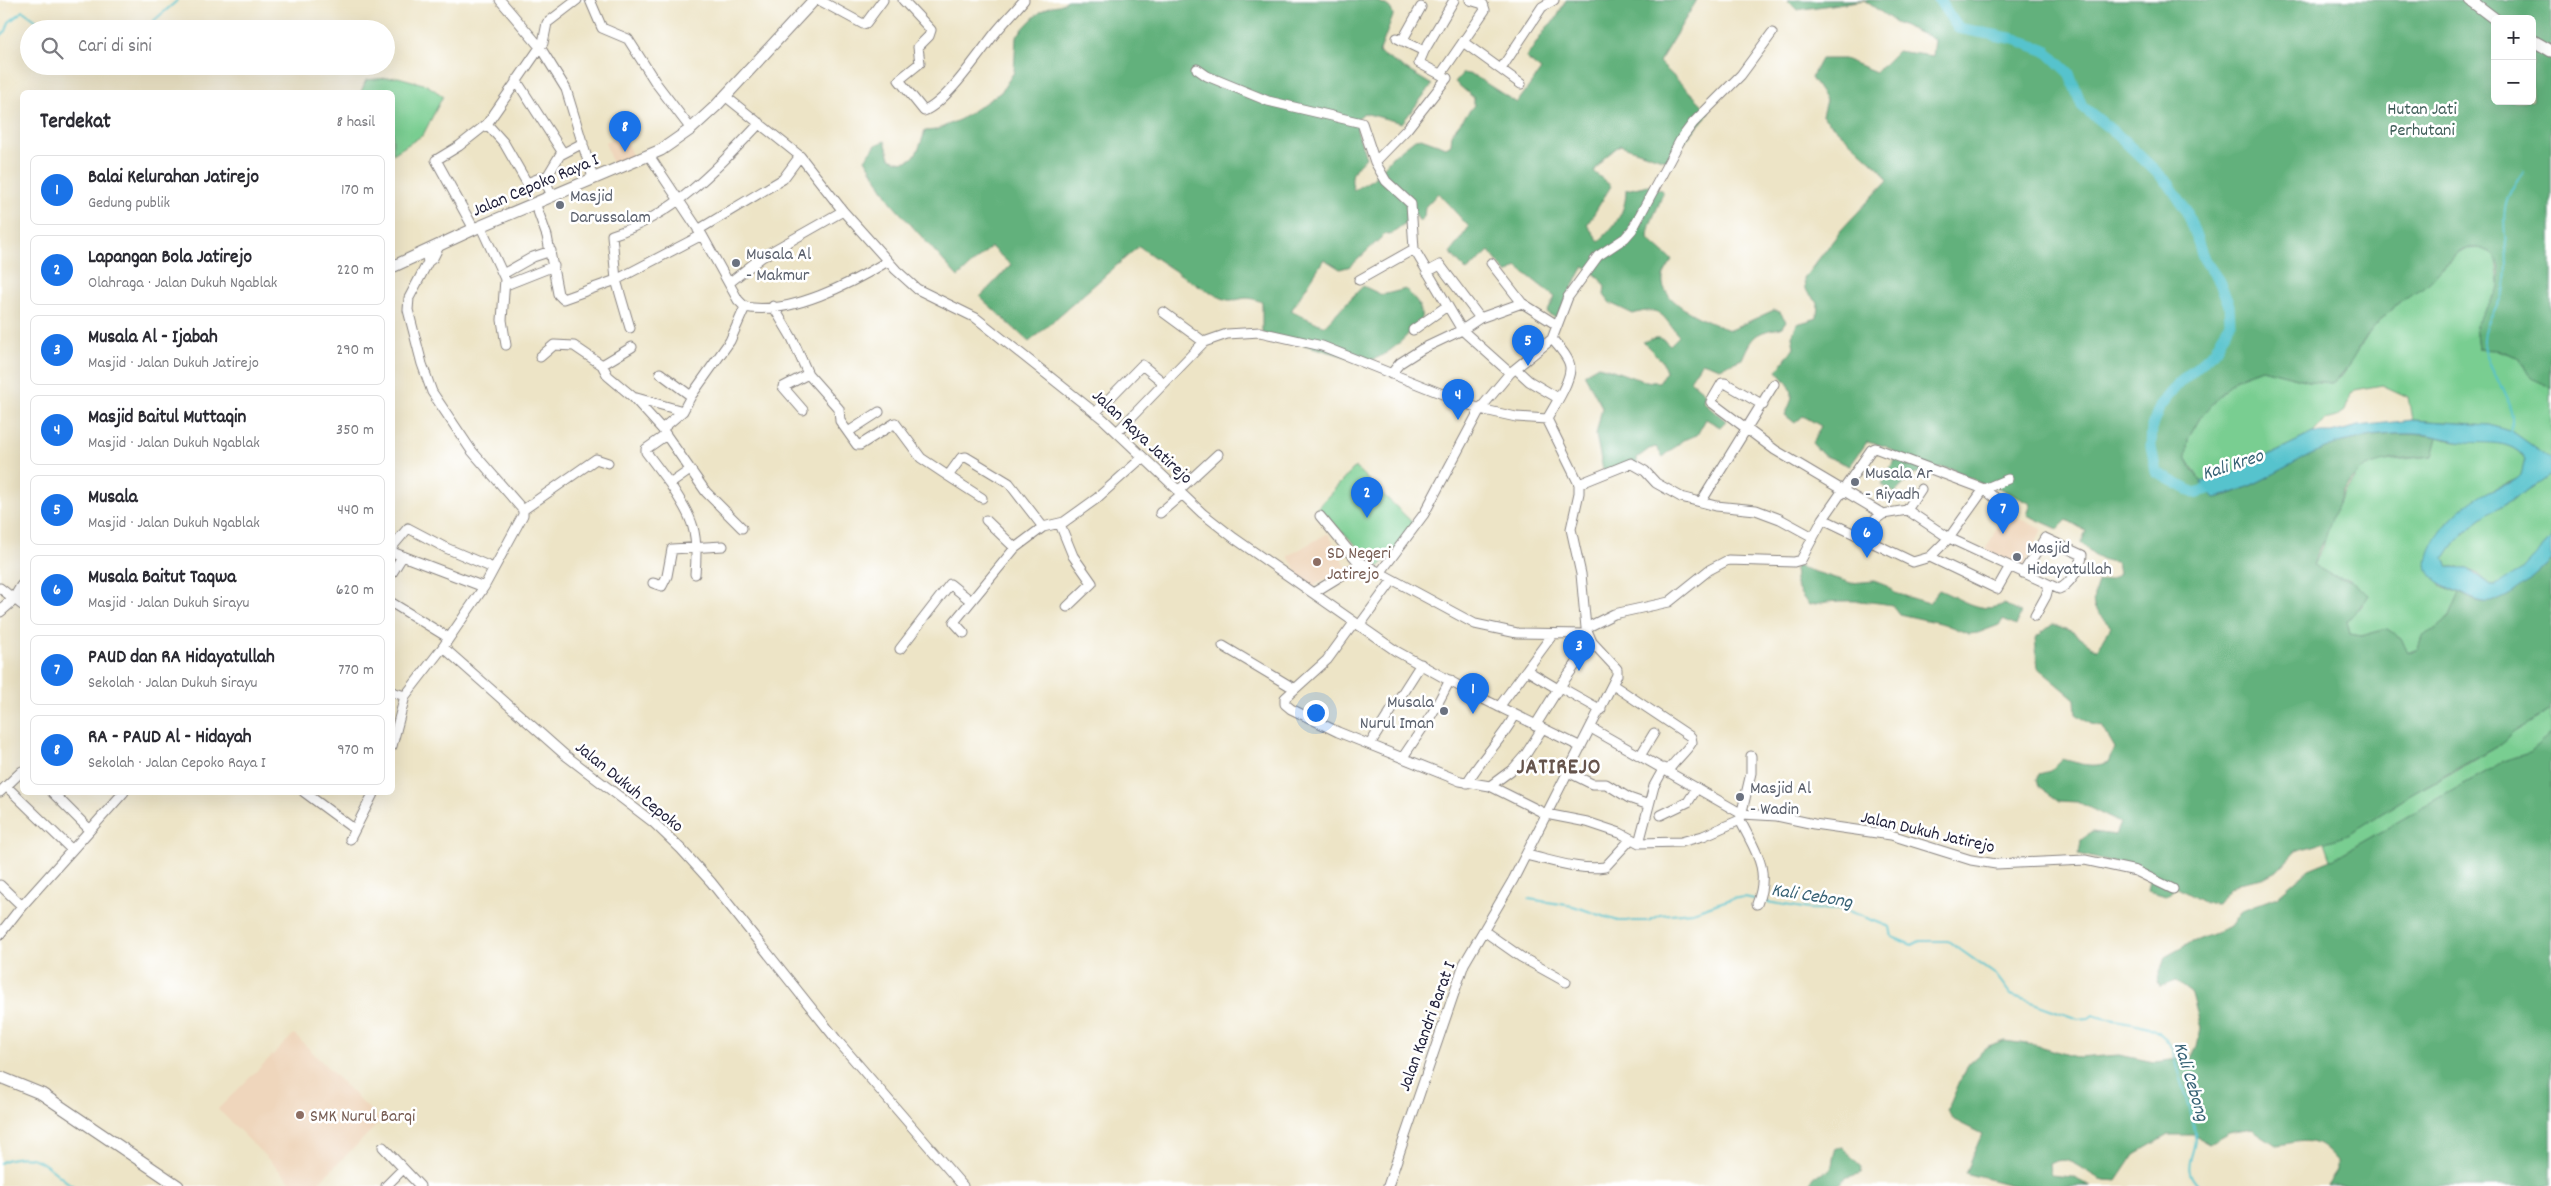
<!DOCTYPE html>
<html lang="id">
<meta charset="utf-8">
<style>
:root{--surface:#fff;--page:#f7f7f7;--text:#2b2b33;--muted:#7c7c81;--line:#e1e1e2;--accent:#1a73e8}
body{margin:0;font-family:Dekko,sans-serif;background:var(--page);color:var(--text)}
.controls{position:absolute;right:15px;top:15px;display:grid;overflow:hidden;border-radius:8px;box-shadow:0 5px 20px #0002}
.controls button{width:45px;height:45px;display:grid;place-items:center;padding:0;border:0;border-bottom:1px solid var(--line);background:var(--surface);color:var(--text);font:25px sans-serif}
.you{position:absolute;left:1315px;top:712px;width:18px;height:18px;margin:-12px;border:4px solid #fff;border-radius:50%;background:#1a73e8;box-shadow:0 0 0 8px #1a73e833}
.badge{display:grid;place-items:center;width:32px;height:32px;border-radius:50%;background:var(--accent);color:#fff;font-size:16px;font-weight:700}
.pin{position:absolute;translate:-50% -41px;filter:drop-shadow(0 1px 2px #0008)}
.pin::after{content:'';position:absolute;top:26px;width:18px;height:15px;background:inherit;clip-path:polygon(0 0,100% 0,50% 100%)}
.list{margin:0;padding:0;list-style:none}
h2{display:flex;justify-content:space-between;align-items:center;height:65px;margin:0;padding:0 20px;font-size:21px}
h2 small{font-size:16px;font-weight:400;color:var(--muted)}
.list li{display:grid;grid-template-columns:32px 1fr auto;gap:15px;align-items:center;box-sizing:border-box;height:70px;margin:0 10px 10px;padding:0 10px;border:1px solid var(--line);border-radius:8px}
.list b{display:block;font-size:19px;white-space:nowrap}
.list p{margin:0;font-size:16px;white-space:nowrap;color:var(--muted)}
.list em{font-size:16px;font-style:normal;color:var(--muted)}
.icon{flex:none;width:28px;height:28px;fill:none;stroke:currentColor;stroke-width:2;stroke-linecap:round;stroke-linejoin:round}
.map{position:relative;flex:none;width:2551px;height:1186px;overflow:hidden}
.search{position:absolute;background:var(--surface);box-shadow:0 5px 20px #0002;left:20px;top:20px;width:375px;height:55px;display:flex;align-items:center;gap:12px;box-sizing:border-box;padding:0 18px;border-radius:28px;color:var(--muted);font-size:19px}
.panel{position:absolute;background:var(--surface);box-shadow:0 5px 20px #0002;left:20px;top:90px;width:375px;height:705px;border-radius:8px}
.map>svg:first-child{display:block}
.built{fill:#efd6bc}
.green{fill:#79ce91;stroke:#4e7866}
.forest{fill:#62b17b;stroke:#426a5b;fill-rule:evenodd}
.water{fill:#56c3cd;stroke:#3c7284}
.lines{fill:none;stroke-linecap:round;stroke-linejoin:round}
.stream{stroke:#56c3cd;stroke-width:2}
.river{stroke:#56c3cd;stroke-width:11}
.minor-casing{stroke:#888380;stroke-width:11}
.major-casing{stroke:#888380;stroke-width:13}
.minor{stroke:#fff;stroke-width:9}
.major{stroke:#fff;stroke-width:11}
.worship-dot{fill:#6b7280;stroke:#fff;stroke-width:2}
.education-dot{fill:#8d6e63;stroke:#fff;stroke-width:2}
.labels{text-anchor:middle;stroke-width:5;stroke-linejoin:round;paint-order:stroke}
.park-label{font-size:18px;fill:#405e59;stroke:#fff}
.street-label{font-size:18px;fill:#22223b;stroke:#fff}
.worship-label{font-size:18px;fill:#5b616d;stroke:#fff;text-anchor:start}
.education-label{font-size:18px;fill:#785e54;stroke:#fff;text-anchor:start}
.water-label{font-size:19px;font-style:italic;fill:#376275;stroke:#fff}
.district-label{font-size:22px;font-weight:bold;letter-spacing:1px;fill:#66554d;stroke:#fff}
</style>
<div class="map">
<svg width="2551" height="1186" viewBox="0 0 2551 1186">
<rect width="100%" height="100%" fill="#fff"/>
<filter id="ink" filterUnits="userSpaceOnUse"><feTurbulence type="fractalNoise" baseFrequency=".02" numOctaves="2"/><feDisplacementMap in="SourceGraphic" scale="10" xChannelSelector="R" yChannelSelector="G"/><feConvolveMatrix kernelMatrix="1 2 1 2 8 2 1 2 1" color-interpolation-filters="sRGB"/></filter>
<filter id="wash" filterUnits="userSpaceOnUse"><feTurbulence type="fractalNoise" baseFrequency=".0096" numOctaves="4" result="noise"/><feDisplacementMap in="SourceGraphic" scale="20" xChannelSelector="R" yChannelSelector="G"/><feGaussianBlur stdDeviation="1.12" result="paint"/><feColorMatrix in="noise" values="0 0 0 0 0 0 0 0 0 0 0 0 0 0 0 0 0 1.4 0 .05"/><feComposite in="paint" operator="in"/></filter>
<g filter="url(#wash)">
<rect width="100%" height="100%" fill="#ede4c6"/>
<path class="built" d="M624 135 634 161 614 169 605 142Z
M2004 512 2042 529 2022 571 1984 555Z
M1328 533 1347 568 1307 589 1288 556Z
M294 1034 381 1121 315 1186H295L218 1109Z"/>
<path class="green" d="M398 77 427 85 443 96 423 135 393 154 392 92H361L366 80Z
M2479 248C2500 254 2495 258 2498 276 2498 280 2500 284 2499 288L2475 326 2478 349 2497 350 2520 358C2533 384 2528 374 2551 387V459L2513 432 2490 425 2412 420 2408 397 2382 385 2355 390 2351 394 2345 411 2336 417 2325 420 2313 433 2221 478 2201 482 2186 457 2188 439 2200 418 2235 379 2262 369 2309 381 2332 383 2342 375 2371 330 2387 314 2411 293 2428 283 2457 254 2468 249Z
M2438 437C2465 448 2507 432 2525 459V468L2519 478 2490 491 2448 522 2430 553 2440 585 2459 593 2448 619 2422 637 2418 649 2407 653 2401 638 2387 629 2361 636 2350 634 2347 622 2354 612 2363 606 2348 579 2331 575 2313 565 2323 547 2332 513 2360 469 2374 462 2433 456Z
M1355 467 1417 527 1379 567 1317 508Z
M2551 474V539C2535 555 2516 586 2490 585L2476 573 2466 568H2449L2445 558C2470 514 2515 503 2551 474Z
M2551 710V734L2529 753 2504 761 2331 860 2325 843 2362 826 2412 794 2457 770 2501 744 2514 732Z"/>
<path class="forest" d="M1067 0H1374C1383 4 1392 5 1393 16L1379 53 1432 85 1402 123 1364 113 1358 118 1357 130 1366 158C1355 166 1348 176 1354 190L1373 179 1392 157 1415 139 1421 138 1446 147 1451 144 1452 133 1474 105V98L1455 82 1463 73 1473 75 1517 103 1541 70 1526 58 1547 27 1556 19 1566 0H1697L1659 62 1710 112 1681 146 1671 162 1620 145 1603 159 1594 172 1611 186 1587 225 1599 241C1615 226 1626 212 1626 190L1648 185 1663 191C1659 210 1648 221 1648 239L1672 260C1670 265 1664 272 1663 278 1659 303 1711 324 1730 330L1774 310 1780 312 1786 321 1781 328C1755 332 1752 336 1742 359L1720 368 1702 362 1690 380 1705 393 1703 401 1726 421 1720 427 1706 419 1697 435 1683 440 1663 457 1656 447 1649 449 1637 458V464L1603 470 1596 435 1602 407 1584 374 1598 366C1619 370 1638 383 1659 382L1666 372 1662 361 1643 342C1656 337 1660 335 1670 345L1679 336C1661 315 1662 305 1633 314L1610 303 1604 295 1605 286 1597 276 1584 266 1556 318 1547 313 1555 297 1517 267 1507 274 1489 251 1467 271 1450 253 1469 227 1438 193 1425 207 1424 217 1419 221 1416 215 1389 235 1385 234 1351 266 1340 269 1324 259 1291 311 1324 326 1363 286 1382 295 1406 289 1419 305 1422 319C1406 337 1390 356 1365 362L1262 333V302C1242 294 1244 301 1228 300 1216 299 1151 256 1139 246L1029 342 980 297 1011 265 991 247 958 277 893 205 865 159 877 144 885 141 890 158C914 170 919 149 925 131L936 130 961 119 1001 92 1014 72 1016 37C1024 27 1037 12 1049 7 1057 4 1060 7 1067 0Z
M1787 0H2551V387C2527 374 2533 384 2520 358L2498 350 2478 349 2475 326 2499 288C2500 277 2500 256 2488 251 2457 237 2443 273 2423 288 2419 291 2414 292 2410 295 2397 304 2384 316 2373 328 2357 346 2352 368 2332 383L2309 381 2262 369 2235 379 2200 418 2188 439 2186 457 2193 471 2216 498C2251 490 2278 470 2310 454 2349 436 2396 430 2438 437L2433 456C2362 461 2351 462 2327 533 2324 544 2316 554 2313 565L2331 575 2353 582 2369 595C2363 606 2354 612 2347 621L2350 634 2361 636 2387 629 2401 638 2408 653 2418 649 2422 637 2448 619 2459 593C2467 596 2476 603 2485 602 2510 601 2534 576 2551 560V710L2514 732 2501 744 2412 794 2362 826 2342 837 2296 851 2278 870 2263 878 2238 883 2228 890 2217 904 2205 903 2176 887 2167 896 2147 891 2150 875 2141 870 2079 854 2081 840 2092 832 2115 835 2120 823 2078 802 2059 801 2038 786 2036 779 2039 774 2050 771 2062 759C2079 763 2092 769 2109 762L2115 748 2102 726 2091 724 2076 714 2075 699 2038 668 2035 638 2053 624 2073 632 2097 650 2111 627C2093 608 2089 608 2098 582L2109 580 2119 574 2117 562C2101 562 2092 553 2081 543L2086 531 2067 520 2058 529 2027 515 2031 504 1999 488 1980 483 1952 469 1941 467 1913 475 1895 493 1882 485 1897 454 1885 446 1867 442 1850 466 1823 455 1812 443 1821 426 1803 416 1795 423 1785 415C1797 391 1793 390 1777 371L1794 347 1792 336 1797 324 1817 318 1818 303 1805 289 1804 278 1842 229 1888 180 1881 170 1822 116 1826 100 1811 78 1821 59H1844L1876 72 1897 51 1933 56 1935 40 1895 22 1864 0 1797 10ZM2495 19H2532V101H2495Z
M1796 566 1851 583 1874 581 1887 586 1895 593 1929 603 1939 590C1962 599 1980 615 2004 604L2021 613 2016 626 2003 620 1999 625 1978 633 1969 634 1944 624 1899 614 1892 605C1863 600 1838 599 1809 605 1799 593 1791 582 1796 566Z
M2551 734V1186H2327L2337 1171V1161C2315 1135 2307 1141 2276 1145L2252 1129 2229 1133 2209 1144 2193 1135H2168L2135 1154 2117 1181C2112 1180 2106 1181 2101 1179 2082 1172 2071 1152 2049 1164L2050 1175 2072 1177 2090 1186H2015L1965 1173 1982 1134 1954 1120 1947 1111 1967 1065 1986 1048 2004 1041 2035 1045 2079 1058 2119 1055 2154 1062 2179 1059 2189 1062 2197 1046 2201 1028 2192 994 2175 981 2159 987 2157 982 2165 957 2190 943 2230 927 2242 910 2277 897 2309 869 2331 860 2504 761 2529 753Z
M1842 1147 1862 1167 1861 1173 1845 1178 1838 1186H1808L1814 1176C1838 1170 1829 1167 1836 1148Z"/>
<path class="water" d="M2412 420 2490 425 2513 432 2551 459V474C2515 503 2470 514 2445 558L2449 568 2468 569 2490 585H2496L2521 571 2551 539V560C2536 574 2517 594 2496 601 2483 605 2473 599 2461 593 2436 583 2417 575 2433 544 2446 521 2466 502 2490 491 2500 486 2513 484 2521 475L2525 459C2512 439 2487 444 2466 442 2453 441 2441 437 2428 435 2389 431 2345 437 2309 455 2277 471 2250 490 2215 498L2201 482 2221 478 2313 433H2331L2359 426Z"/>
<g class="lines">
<path class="stream" d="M144 29 178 0
M0 36 6 31 9 22 23 11 48 29
M2511 434C2512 427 2513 418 2511 411 2506 389 2487 367 2484 344 2482 319 2504 304 2506 280 2512 235 2489 213 2524 171
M1529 899 1573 906 1618 921H1649L1660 915 1692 912 1731 899 1745 897 1754 899
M1761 901 1809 909 1846 910 1890 927 1892 937 1912 945 1920 941H1948L1996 975 2011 995 2078 1019 2089 1018 2093 1015C2123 1026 2159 1017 2173 1051 2179 1075 2192 1109 2195 1133 2197 1156 2178 1166 2200 1186
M0 1163C5 1159 9 1159 15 1158 42 1153 52 1173 73 1186"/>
<path class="river" d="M1939 0 1958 28 2015 39 2046 51 2069 73 2082 106 2120 137 2169 184 2186 210 2204 259 2219 281 2229 305 2230 323 2214 352 2177 385 2160 406 2152 426 2151 447 2156 472 2194 493 2221 486"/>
</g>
</g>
<g filter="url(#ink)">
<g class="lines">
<g class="minor-casing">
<path id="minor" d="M500 0 540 47 566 89 593 178
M590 0 602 28 628 39 656 83 691 129
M819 0 863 24 866 23 883 0
M903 0 931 30 929 36 918 47 920 63 899 80 924 111C947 102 980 52 996 32 1005 21 1015 11 1024 0
M1402 41 1421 7
M1463 42 1521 84
M1424 51 1454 0
M1197 69 1207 76 1268 101 1362 123 1375 162 1386 181 1411 204 1414 249
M1501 69 1542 7 1554 0
M1441 74 1485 10 1483 4 1470 0
M516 80 563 153
M725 96 800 156 843 211 896 270 917 289 976 318 1103 419 1202 513 1234 538 1396 651 1477 696 1581 747
M487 124 504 143 527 183 548 175 560 155 583 143
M650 157 702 235 738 300 745 307C789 316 852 283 888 261
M1375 162 1407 129 1447 78 1419 63 1424 51 1397 38
M544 178 552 196
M535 203 547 236 558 294 563 299 616 280 702 235
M481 227 505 279 502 320 506 345
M474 229 436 160 459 146 487 124 543 43 547 23 577 0
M698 230 783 179 800 156
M428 262 433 258 439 246
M1491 263 1522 303 1557 325
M1427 272 1440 265 1480 318
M503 274 533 257 551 251
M1359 280 1414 249 1462 330 1510 373
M729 283 762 257 843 211
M506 285 554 266
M773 306 792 338 808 374 783 387 803 410
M1163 312 1204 342
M630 328 616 280 612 235C673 216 717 169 760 123
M1413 330 1447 306
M540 357 554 345 574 346 602 365 608 376 633 397
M602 365 632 347
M1516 369 1529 381 1558 398
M660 373 691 396 730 341 745 307
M808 374 839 409 840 421 857 445H860L895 423 921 458 948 476
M1391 374 1400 363 1422 349 1462 330 1480 318 1522 303
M691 396 683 411 633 397 662 429 706 492 742 528
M1763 405 1725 383H1722L1711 402 1775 450 1883 514 1907 510 1921 489
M1095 413 1142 365 1164 383
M1547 419C1554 407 1570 382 1570 369 1571 359 1558 346 1552 339
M662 429 683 411
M848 432 879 412
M1117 432 1204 342 1227 334 1260 332 1322 346 1480 409 1516 417 1547 419
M666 435 646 449V452L670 484
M690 470 670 484C693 520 699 530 695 574
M1579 484 1631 463 1645 471 1656 483 1681 497 1716 506 1756 510 1780 519 1813 537
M1178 491 1218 454
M982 498 948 476 961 458 966 457 1009 483 1043 527
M1701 502 1774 384
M523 510 596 459 608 463
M1907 510 1949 538 1984 489 2006 507
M1160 513 1182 494
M1320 516 1359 563
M1823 519 1913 562 1930 557 1949 538 2059 589C2069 585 2082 566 2082 555L2045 538 2023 573
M986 520 1015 548
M1060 524 1073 556 1092 583 1067 607
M1863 539 1872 522 1883 514
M392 547 408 528 446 548 493 568
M392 552 484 587
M1930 557 1997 589 2010 566
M392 573 402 557
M1380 573 1424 514 1480 409 1510 373 1552 339 1568 297 1598 256 1625 238 1632 230 1681 139 1693 123 1741 75 1772 33
M653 583 662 586 667 576 672 549 723 546
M0 588 22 605
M1313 593 1362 563 1475 624 1517 633 1587 634
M392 603 449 638
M2035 616 2046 596 2049 585
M1354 623 1327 660 1285 698V704L1291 709 1338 732 1460 781 1490 786 1546 814 1587 822 1620 833 1639 843 1681 842 1703 836 1740 820
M1359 626 1392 581
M1586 628 1614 614 1669 602 1709 570 1728 560 1794 562 1801 560 1823 519 1871 450 1875 448 1984 489 2008 479
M964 633 954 622 1015 548 1043 527 1064 522 1096 499 1143 457
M1223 646 1295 689
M443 647 565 755 654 823 681 849 711 882 836 1039 963 1186
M900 649 950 584 971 601
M1528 671 1558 689
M1613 685 1691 737 1692 742C1686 752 1675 760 1668 771
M1560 687 1601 710
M392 692 405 696
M1499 707 1553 634
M1535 726 1558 689 1592 642
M1591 728 1742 814 1777 816 1814 824 1891 835 1971 860 1996 864 2085 860 2136 871 2173 889
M1370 744 1421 664
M392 746 405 696 443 647 484 587 523 515V510L471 450 432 392 422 364 408 310 409 298 428 262 426 252
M1640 756 1654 733
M1751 756V773L1740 820C1755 851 1771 868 1757 904
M1403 757 1432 714 1450 680
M1568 772 1592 784H1606L1629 798 1649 805 1639 843
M1467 783C1481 758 1502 740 1515 715
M6 786 72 850
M1490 786 1513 769 1526 754 1542 729
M0 792 22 771
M52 792 90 830
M304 792 354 829
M1649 805 1654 786 1664 768
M1661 815 1688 802 1697 788
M350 839 374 792
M1526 855C1550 860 1580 871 1605 867L1631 839
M0 885 22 906
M1484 931 1521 957 1566 982
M0 934 22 906 124 792
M383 1147 420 1186
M386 1186 403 1169
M1388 1186 1464 964 1513 880 1617 675V669L1592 642 1586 628 1581 574 1571 529 1579 493V484L1547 419"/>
</g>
<g class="major-casing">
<path id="major" d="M2470 0 2495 19
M2532 40 2551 51
M392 267 474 229 661 150 691 129 716 106 814 0
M0 611 15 598 22 586
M0 1077 42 1094 178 1186"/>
</g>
<use href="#minor" class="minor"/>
<use href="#major" class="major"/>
</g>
</g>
<g class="worship-dot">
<circle cx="560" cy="205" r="5"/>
<circle cx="736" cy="263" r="5"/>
<circle cx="1855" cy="482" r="5"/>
<circle cx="2017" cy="557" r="5"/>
<circle cx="1444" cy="711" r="5"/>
<circle cx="1740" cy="797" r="5"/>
</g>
<g class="education-dot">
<circle cx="1317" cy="562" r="5"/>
<circle cx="300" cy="1115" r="5"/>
</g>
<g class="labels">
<g class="park-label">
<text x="2422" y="114">Hutan Jati<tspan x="2422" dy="21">Perhutani</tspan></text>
</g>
<g class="street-label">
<text transform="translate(535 184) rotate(-23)" y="6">Jalan Cepoko Raya I</text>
<text transform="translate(1143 436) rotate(43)" y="6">Jalan Raya Jatirejo</text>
<text transform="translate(630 786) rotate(39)" y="6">Jalan Dukuh Cepoko</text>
<text transform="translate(1928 831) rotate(13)" y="6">Jalan Dukuh Jatirejo</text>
<text transform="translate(1426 1026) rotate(-70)" y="6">Jalan Kandri Barat I</text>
</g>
<g class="worship-label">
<text x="570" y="201">Masjid<tspan x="570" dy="21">Darussalam</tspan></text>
<text x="746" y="259">Musala Al<tspan x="746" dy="21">- Makmur</tspan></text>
<text x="1865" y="478">Musala Ar<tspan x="1865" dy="21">- Riyadh</tspan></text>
<text x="2027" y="553">Masjid<tspan x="2027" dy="21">Hidayatullah</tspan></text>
<text x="1434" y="707" text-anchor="end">Musala<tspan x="1434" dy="21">Nurul Iman</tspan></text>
<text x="1750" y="793">Masjid Al<tspan x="1750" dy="21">- Wadin</tspan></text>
</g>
<g class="education-label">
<text x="1327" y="558">SD Negeri<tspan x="1327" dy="21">Jatirejo</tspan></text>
<text x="310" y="1121">SMK Nurul Barqi</text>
</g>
<g class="water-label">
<text transform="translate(2232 463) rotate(-18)" y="7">Kali Kreo</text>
<text transform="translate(1812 894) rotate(9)" y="7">Kali Cebong</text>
<text transform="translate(2193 1081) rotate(73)" y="7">Kali Cebong</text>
</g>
<g class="district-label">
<text x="1559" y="773">JATIREJO</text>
</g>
</g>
</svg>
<div class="controls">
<button>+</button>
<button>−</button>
</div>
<div class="you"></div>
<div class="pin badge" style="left:1473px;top:714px">1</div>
<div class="pin badge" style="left:1367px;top:518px">2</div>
<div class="pin badge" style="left:1579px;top:671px">3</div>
<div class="pin badge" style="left:1458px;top:420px">4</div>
<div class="pin badge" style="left:1528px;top:366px">5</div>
<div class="pin badge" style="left:1867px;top:558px">6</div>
<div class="pin badge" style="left:2003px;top:534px">7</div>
<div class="pin badge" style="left:625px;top:152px">8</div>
<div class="search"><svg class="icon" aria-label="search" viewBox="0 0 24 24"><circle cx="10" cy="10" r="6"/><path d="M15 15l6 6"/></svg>Cari di sini</div>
<section class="panel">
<h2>Terdekat<small>8 hasil</small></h2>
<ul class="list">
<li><span class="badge">1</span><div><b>Balai Kelurahan Jatirejo</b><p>Gedung publik</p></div><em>170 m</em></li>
<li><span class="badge">2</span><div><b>Lapangan Bola Jatirejo</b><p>Olahraga · Jalan Dukuh Ngablak</p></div><em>220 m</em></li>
<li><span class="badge">3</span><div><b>Musala Al - Ijabah</b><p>Masjid · Jalan Dukuh Jatirejo</p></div><em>290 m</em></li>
<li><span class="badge">4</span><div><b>Masjid Baitul Muttaqin</b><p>Masjid · Jalan Dukuh Ngablak</p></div><em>350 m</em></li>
<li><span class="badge">5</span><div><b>Musala</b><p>Masjid · Jalan Dukuh Ngablak</p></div><em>440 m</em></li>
<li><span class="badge">6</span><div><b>Musala Baitut Taqwa</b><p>Masjid · Jalan Dukuh Sirayu</p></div><em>620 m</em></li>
<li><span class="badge">7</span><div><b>PAUD dan RA Hidayatullah</b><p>Sekolah · Jalan Dukuh Sirayu</p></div><em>770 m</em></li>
<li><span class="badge">8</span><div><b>RA - PAUD Al - Hidayah</b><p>Sekolah · Jalan Cepoko Raya I</p></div><em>970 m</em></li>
</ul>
</section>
</div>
